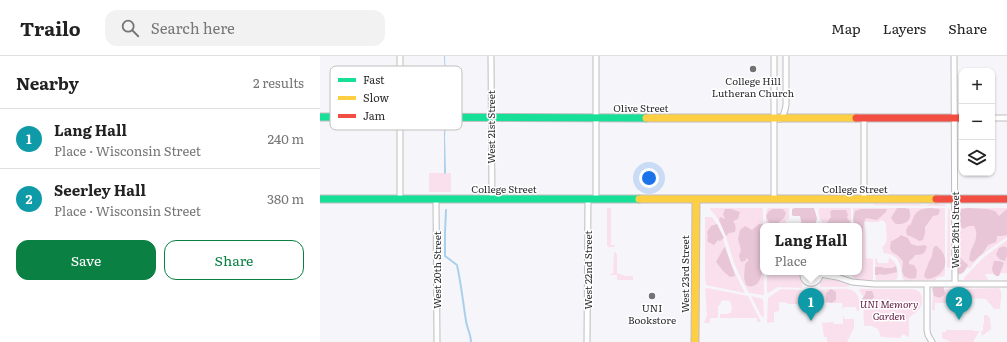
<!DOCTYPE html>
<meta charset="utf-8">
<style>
:root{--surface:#fff;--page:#f2f2f2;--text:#222;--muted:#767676;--line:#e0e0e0;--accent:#0b8043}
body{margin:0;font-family:Literata,serif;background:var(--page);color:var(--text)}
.controls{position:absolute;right:12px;top:12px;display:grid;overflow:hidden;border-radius:8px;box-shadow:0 1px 3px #0004}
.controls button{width:36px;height:36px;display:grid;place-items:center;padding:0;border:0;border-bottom:1px solid var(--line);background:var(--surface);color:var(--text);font:20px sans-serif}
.you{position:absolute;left:329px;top:122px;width:14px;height:14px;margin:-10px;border:3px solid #fff;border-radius:50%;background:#1a73e8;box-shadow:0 0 0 6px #1a73e833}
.badge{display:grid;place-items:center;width:26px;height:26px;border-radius:50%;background:var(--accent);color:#fff;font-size:13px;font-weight:700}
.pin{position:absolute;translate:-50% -33px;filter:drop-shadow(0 1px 2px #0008)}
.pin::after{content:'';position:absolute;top:21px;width:14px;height:12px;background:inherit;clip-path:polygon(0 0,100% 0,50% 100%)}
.popup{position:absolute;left:440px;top:167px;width:102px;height:52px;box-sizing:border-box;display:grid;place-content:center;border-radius:8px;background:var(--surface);filter:drop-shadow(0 1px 3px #0005);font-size:13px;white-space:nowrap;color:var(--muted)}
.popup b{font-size:15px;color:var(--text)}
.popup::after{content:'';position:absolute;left:50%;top:100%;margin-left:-8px;border:8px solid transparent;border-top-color:var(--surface)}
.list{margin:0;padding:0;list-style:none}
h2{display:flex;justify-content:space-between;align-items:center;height:52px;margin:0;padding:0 16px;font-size:17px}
h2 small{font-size:13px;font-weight:400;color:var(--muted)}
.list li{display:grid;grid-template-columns:26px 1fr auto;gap:12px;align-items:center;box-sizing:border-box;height:60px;padding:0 16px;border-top:1px solid var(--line)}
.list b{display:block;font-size:15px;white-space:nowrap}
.list p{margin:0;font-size:13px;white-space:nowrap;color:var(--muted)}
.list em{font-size:13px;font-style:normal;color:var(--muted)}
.actions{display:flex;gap:8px;padding:12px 16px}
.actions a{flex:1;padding:9px 0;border:1px solid var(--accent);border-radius:12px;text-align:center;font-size:14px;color:var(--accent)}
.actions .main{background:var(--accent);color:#fff}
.icon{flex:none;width:22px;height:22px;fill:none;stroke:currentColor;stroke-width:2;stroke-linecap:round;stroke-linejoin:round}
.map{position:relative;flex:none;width:687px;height:286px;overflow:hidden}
header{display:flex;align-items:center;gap:24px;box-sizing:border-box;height:56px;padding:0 20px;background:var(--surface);border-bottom:1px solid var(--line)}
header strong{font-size:19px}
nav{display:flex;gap:22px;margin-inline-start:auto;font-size:14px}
.search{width:280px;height:36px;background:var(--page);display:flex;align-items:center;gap:10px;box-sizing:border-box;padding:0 14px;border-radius:12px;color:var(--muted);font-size:15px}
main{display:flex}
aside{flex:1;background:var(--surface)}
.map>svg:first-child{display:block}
.green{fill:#fadfec}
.forest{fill:#e8c6d7}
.water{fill:#aad0ec}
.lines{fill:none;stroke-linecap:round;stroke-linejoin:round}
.stream{stroke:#aad0ec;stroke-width:2}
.street-casing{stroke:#bebec0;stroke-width:7}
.fast-casing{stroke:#bebec0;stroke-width:9}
.slow-casing{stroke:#bebec0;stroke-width:9}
.jam-casing{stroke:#bebec0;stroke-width:9}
.street{stroke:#fefefe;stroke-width:5}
.fast{stroke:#16e098;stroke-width:7}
.slow{stroke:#ffcf43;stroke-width:7}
.jam{stroke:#f24e42;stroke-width:7}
.poi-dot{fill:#737275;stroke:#fff;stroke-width:1.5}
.labels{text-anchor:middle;stroke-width:3;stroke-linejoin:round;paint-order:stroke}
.poi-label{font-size:10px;fill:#2c2b2e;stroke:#fff}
.street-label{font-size:10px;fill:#2c2b2e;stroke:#fff}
.park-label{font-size:10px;font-style:italic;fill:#6a2348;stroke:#fff}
.key{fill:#fff;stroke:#c0bfc0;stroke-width:1}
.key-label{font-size:11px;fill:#2c2b2e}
</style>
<header>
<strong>Trailo</strong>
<div class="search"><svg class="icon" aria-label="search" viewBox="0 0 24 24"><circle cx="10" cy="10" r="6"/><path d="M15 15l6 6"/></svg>Search here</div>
<nav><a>Map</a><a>Layers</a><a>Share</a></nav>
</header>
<main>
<aside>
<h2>Nearby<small>2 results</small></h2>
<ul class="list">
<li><span class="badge" style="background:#0f9aa8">1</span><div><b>Lang Hall</b><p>Place · Wisconsin Street</p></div><em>240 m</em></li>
<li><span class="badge" style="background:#0f9aa8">2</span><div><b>Seerley Hall</b><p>Place · Wisconsin Street</p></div><em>380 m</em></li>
</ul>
<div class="actions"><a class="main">Save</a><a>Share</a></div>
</aside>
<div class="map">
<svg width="687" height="286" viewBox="0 0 687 286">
<rect width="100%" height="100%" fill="#f6f5f9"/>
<path class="green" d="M109 117H131V136H109Z
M554 148H598C601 149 606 150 609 148H625V150L554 149Z
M287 152H291V189H295L294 191H288L287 189Z
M391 152H442L443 153 444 239 429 237C424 228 419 219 415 209 408 190 405 168 390 153Z
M448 152H469V163L466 164V170H446V156Z
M499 152H531V170H504C501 165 497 158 499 152Z
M533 152H625V218L624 220 616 222V224L585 225 582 222C581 208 580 199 564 197L562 191C569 187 566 176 566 168L565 166 562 164 558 166H545L546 202 553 203V223L551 225 535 223 533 222V216H539V170H533Z
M628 152 630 154V211L629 212 627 211Z
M639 152H687V181L667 195 658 202 650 212H638L637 155Z
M385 161H392C403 175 405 192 411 208 415 218 420 227 425 237L386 229 385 219Z
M687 184V217L666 218 665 219 668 223 667 224H644V222L663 202Z
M295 196 297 198V217L306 220H313V224H297V219H289L293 217 294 197Z
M555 202 557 203 558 207H568L569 202C577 205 579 215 577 223L574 224H556Z
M447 216H480C479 222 483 226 482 232L458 231 448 237 447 236Z
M505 223 516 224 529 229 530 230 526 231H500C499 227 501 224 505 223Z
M387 232 428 240 441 266H437V262H400V258H407L408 257H411L412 251 410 245 402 244 400 249 398 250V262H390V267H384L387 259 385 233Z
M678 232 680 233C683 239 680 246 680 253H674L666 243 645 242V234L646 233Z
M461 233 481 234H482V248H468L467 247 459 246V255L454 256V266L447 267 448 242Z
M511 233C520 233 535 230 538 241 540 245 539 251 539 255H537L536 251H524V253H523L522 247H501L500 235 501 234Z
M541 233H589C592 233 594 233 596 234 603 236 604 248 599 253 597 256 592 259 589 262V280L587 281 584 278 582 279 580 282 561 281 558 273C553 270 550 269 544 270L543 240 540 236 539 234Z
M615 233H633C635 237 634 243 636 247H615V254H613L612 253 613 237Z
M431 240 443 243 444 261H442Z
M664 259H667L670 262 671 273 662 280 661 275H663V269L664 268Z
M523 260H524V263H534V272L527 286H507V281H504L502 267 513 266 514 268H523Z
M626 274H653V275H659V276L653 286H631L622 282V276H626Z"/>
<path class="forest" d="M475 152H494L497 162 495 170H482L480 160H473L472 159V153Z
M577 152H584L589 153C593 164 586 169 576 168L573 165 571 162Z
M610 152 619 153 620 155 618 159 613 160 605 171V177L603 184 599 185C597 183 590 180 587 179L586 175 588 170C592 167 590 170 592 165 596 154 600 153 610 152Z
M649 152 667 153 675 155 679 160 687 153V179L681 180H677V182L676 186 668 189 663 197 654 205 652 206 649 204C650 201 650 197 651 194 655 186 659 179 654 170H649L643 173 639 168 640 156 641 153Z
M405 153H411L420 156 418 163 413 165C416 169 416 171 415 176L409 177 406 180 403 173 399 164 400 161 405 163 403 158Z
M453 153H463L466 157 464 162 459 166V170H448L449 167 446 160 449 155Z
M541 153H567L566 156 557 164 546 162 544 166 543 175 539 184V170H535L533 163 535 155Z
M512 154H526L528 159 527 162 531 167 530 170H507L506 168 511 161 510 156Z
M397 168 404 182 400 185 398 184 394 189 388 186 387 184 388 181 387 176 391 170Z
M439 168H442L443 169 442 176 443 179C443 190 447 227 433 230 431 231 428 230 426 229L424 222 425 208 428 205V203L427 202 425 205 421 206 419 200 421 194 418 183 420 174 425 170 432 174Z
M581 179 588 182 591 188 597 190 605 189 607 191C604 199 603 198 595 199L593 202 589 205V208L594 209 597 214 596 222C592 223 589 223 584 220L582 215 583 205 577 199 572 196 570 192 571 185H572C575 183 578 182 581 179Z
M615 190H617C619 192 622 195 623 197 630 211 620 222 607 223L604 220C605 214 608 211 609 205 614 201 611 194 615 190Z
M684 190 687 192V200L685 205C680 204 678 202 676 198L679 192Z
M405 191 415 219V220L410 221 404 216 396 206 403 193Z
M640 202 648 209C643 218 643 219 632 218L633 203Z
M674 205H680L684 207 679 220H676L673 217 672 213Z
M576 210 577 216C572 217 565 220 559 218L558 219H555V211H563V212H572Z
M615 230H623L624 233 625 238 620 242 614 240 612 233Z
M511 233 516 236V244L512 247 507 246 506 244V237Z
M546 235H552L553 237 554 241 548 249 543 246 542 243 545 239Z"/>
<path class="water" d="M124 0H125L127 53 125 80 126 117 124 118V77L126 53Z"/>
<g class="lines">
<path class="stream" d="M126 154 125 176V200L137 209C141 227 143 246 146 265 147 272 151 279 151 286"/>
<g class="street-casing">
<path id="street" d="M171 0 172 143
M454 0V143
M634 0 635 228
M672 62H687
M460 63C464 60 465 55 466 49V0
M80 143V0
M116 143 117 286
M276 143V0
M544 143V62
M483 216C481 231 501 231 500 216
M500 218 517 221 532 226 554 228H687
M607 228V274L608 279 612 286
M267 286 268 143"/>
</g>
<g class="fast-casing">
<path id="fast" d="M0 61 326 62
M0 143H319"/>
</g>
<g class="slow-casing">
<path id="slow" d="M326 62H536
M319 143H616
M375 286 376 143"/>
</g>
<g class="jam-casing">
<path id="jam" d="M536 62H642
M616 143H687"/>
</g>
<use href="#street" class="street"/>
<use href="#fast" class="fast"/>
<use href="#slow" class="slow"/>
<use href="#jam" class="jam"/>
</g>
<g class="poi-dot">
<circle cx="433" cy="13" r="4"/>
<circle cx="332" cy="240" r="4"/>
</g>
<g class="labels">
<g class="poi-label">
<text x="433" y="29">College Hill<tspan x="433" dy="12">Lutheran Church</tspan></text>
<text x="332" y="256">UNI<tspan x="332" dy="12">Bookstore</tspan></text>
</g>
<g class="street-label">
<text x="321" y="56">Olive Street</text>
<text transform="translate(171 71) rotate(-90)" y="4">West 21st Street</text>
<text x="184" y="137">College Street</text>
<text x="535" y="137">College Street</text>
<text transform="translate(635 174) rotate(-90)" y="4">West 26th Street</text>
<text transform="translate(117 214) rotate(-90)" y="4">West 20th Street</text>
<text transform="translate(268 214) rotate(-90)" y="4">West 22nd Street</text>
<text transform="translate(365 218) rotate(-90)" y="4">West 23rd Street</text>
</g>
<g class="park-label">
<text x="569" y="252">UNI Memory<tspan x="569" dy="12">Garden</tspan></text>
</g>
</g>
<rect x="10" y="10" width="132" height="64" rx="6" class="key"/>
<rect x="18" y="22" width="18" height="4" fill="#16e098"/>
<rect x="18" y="40" width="18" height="4" fill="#ffcf43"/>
<rect x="18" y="58" width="18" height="4" fill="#f24e42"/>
<g class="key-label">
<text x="43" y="28">Fast</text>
<text x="43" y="46">Slow</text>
<text x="43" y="64">Jam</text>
</g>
</svg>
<div class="controls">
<button>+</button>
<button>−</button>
<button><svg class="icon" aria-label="layers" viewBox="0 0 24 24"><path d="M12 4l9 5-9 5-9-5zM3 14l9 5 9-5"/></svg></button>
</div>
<div class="you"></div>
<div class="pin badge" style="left:491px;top:265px;background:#0f9aa8">1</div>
<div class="popup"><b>Lang Hall</b>Place</div>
<div class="pin badge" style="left:639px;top:264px;background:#0f9aa8">2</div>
</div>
</main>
